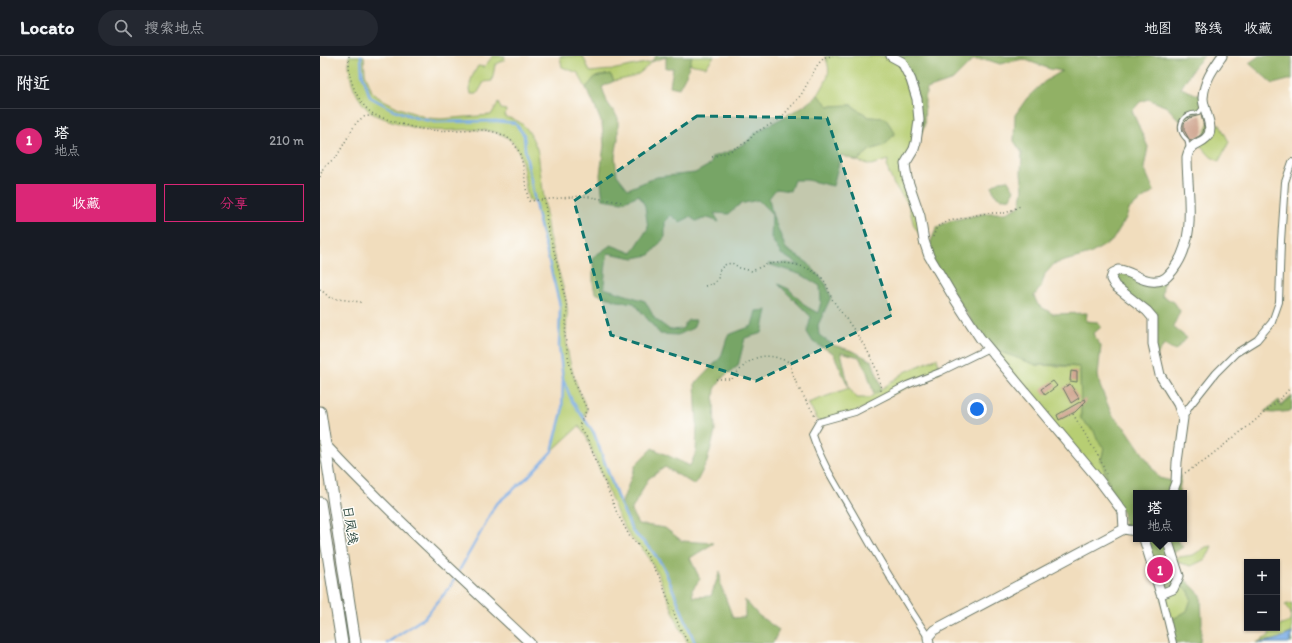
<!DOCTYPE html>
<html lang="zh">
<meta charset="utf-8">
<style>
:root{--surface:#171b24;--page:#242831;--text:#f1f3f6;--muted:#9ea1a6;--line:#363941;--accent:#db2777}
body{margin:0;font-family:Itim,"LXGW WenKai TC",sans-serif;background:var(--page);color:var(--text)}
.controls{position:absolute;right:12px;bottom:12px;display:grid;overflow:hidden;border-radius:0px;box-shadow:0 1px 3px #0004}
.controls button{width:36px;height:36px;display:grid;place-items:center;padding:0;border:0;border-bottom:1px solid var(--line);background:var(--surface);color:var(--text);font:20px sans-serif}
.you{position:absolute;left:657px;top:353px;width:14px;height:14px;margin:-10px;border:3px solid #fff;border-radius:50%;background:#1a73e8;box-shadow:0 0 0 6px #1a73e833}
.badge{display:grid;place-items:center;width:26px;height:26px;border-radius:50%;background:var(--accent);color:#fff;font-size:13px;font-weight:700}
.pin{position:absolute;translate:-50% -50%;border:2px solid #fff;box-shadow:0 1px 4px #0006}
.popup{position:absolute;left:813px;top:434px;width:54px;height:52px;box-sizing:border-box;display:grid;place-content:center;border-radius:0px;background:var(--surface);filter:drop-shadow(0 1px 3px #0005);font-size:13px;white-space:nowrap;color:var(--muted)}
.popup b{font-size:15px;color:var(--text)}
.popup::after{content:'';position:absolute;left:50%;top:100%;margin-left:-8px;border:8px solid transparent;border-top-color:var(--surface)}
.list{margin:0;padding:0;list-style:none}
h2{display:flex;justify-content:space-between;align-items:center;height:52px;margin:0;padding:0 16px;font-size:17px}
h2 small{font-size:13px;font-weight:400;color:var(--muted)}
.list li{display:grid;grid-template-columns:26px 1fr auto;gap:12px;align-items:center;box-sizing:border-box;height:64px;padding:0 16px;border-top:1px solid var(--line)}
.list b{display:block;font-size:15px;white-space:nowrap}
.list p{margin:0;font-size:13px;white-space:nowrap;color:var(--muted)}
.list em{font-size:13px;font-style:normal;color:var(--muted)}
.actions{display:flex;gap:8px;padding:12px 16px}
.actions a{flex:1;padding:9px 0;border:1px solid var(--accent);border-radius:0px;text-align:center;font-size:14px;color:var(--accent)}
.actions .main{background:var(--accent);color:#fff}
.icon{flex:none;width:22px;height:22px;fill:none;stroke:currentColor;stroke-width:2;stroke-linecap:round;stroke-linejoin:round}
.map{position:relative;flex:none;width:972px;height:587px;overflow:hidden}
header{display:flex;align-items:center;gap:24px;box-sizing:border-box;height:56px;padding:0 20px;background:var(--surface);border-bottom:1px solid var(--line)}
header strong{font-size:19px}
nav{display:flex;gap:22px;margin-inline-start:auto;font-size:14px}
.search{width:280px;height:36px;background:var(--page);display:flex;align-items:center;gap:10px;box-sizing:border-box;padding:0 14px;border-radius:22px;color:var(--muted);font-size:15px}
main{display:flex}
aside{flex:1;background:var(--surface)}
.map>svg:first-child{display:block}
.green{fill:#b7ce73;stroke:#6b8654}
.forest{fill:#91b165;stroke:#58774c}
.water{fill:#79ace5;stroke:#4c748c}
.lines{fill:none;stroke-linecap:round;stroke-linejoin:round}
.stream{stroke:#79ace5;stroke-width:2.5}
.building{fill:#c99a82}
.lane-casing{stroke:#687564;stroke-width:5}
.street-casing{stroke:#687564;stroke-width:8}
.secondary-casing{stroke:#687564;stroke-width:11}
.highway-casing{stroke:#687564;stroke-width:13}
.path{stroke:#687564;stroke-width:1.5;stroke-dasharray:1 3;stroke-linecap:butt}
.lane{stroke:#fff;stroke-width:3}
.street{stroke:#fff;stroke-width:6}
.secondary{stroke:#fff;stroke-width:9}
.highway{stroke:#fff;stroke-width:11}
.marked{fill:#0f766e;fill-opacity:0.2;stroke:#0f766e;stroke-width:3;stroke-dasharray:8 5;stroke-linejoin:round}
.labels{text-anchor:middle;stroke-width:3;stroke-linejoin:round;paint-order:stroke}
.street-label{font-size:13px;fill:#1f3d34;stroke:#fdfcf7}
</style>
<header>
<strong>Locato</strong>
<div class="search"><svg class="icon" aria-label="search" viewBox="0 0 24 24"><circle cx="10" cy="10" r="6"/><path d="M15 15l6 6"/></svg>搜索地点</div>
<nav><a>地图</a><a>路线</a><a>收藏</a></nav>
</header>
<main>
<aside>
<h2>附近<small></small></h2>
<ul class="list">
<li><span class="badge">1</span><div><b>塔</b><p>地点</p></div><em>210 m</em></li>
</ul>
<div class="actions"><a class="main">收藏</a><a>分享</a></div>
</aside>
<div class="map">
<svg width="972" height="587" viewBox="0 0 972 587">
<rect width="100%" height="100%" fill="#fdfcf7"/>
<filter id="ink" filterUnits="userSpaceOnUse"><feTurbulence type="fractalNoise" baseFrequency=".025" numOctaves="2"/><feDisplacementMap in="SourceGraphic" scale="8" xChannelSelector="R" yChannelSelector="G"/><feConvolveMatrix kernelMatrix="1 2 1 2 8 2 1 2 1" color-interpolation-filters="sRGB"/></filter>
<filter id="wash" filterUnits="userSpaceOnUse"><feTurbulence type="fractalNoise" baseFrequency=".012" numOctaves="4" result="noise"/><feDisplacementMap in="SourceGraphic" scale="16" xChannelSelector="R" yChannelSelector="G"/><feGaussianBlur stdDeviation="0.9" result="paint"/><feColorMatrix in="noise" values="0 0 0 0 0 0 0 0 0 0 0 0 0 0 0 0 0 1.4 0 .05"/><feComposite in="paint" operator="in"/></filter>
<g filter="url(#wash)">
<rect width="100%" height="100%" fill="#f1ddbd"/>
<path class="green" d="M29 0H44L45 17 52 36 58 41 79 52 107 62 121 63 171 59 178 47 181 53 186 54 185 61C205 65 209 74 217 93 219 99 219 107 220 114 223 132 225 150 227 168 230 196 243 222 247 251 248 261 245 271 246 281 248 307 256 330 267 353L264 362 274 377 298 443 313 476 330 492 343 510 375 587H368L359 570 339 520 325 496 310 481 297 457 267 382 259 370 232 395 242 356 243 323 239 290 240 250 214 144 209 145C203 127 206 104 195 89 177 65 135 77 110 74 97 73 84 69 72 65 66 63 60 61 55 59 42 52 32 32 30 18 29 12 29 6 29 0Z
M173 0H185L184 4 175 9 172 25 164 26 157 38H151C148 27 152 20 158 10L164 11Z
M240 0H263L270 16 291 14 331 6C317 22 313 21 294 25L290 18 275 21 266 32 258 17 242 11Z
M372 0H394L386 11 369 8Z
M513 0H571L582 6 599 64 585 109 604 185 594 170 588 147 574 129 567 112 568 104 551 109 537 105 550 94 565 89 575 77 565 62 549 61 531 49 509 50 498 39C506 25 513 17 505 1Z
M889 65 900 69 909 86 899 105 891 101 877 86 882 85Z
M669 292 717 309 760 311 761 363 774 375 777 383 784 392 781 405 789 426 792 441Z
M617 302 620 316 535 356 499 366 488 347 529 332 537 342H549L585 316Z
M892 490 886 503 871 510 854 505 853 502 873 499 886 491Z
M862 531 869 535 871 543 867 555 848 566 842 543 853 533Z
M972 547V587H970L971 577 955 584 936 587 949 580 950 573 957 572V571L970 566 971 557 965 549Z"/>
<path class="forest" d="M336 0H372L367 17 359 32 350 30 353 12H346V1L331 6Z
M571 0H884L874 11 861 32 883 41 884 50 878 57H873L861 66 847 51 828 43 820 46 812 55 828 91 824 112 834 135 810 152 805 164 792 185 770 198 734 208 725 218 721 231 714 240 718 249 733 258 767 257 766 265 778 266 781 271 773 278 781 290 778 319 780 330 792 359 807 374 839 422 856 426 861 419 859 437H816V475L804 473 803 456 792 441 789 426 781 405 784 392 777 383 774 375 761 363 760 311 739 309H717L669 292 609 200 611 185 617 171 629 165 667 157H686L700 150 703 133 701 117 702 97 694 85 695 59 707 42 724 26 742 15 730 13 703 3 680 8 668 4H653L633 24 607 33 605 43 604 71 596 86 599 64 591 24Z
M939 0H972V23L953 28 929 7Z
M290 18 294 25 282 31 287 46 298 62V83L295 101 297 119 308 133 337 121 375 117 391 108 392 101 408 96 427 86 435 77 485 49 498 39 509 50 531 49 549 61 565 62 575 77 565 89 550 94 537 105 521 99 513 130 487 124H474L470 135 456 133 449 142 452 158 466 193 488 207 506 228 511 241 498 269 499 279 513 289 533 295 552 305 560 327 561 334 554 338 547 316 539 301 521 296 529 332 513 297 493 286 487 276 491 261 458 228 469 233 487 251 498 257 501 246 500 230 482 219 448 208 467 207 481 210 461 198 451 182 452 158 438 144 420 148 409 158 394 157 399 166 388 162 376 165 370 161 360 166 351 159 345 166V181L330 199 314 202 288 197C285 209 285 220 284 232L325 245 335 263 350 274 362 273 368 264H376L373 272 358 279 340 278 314 247 297 245 275 237 273 227V201L291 189 312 197 328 172 325 150 319 139 302 146 283 143 280 119 284 89 282 68 273 46 266 32 275 21Z
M688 124 694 134 690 142 682 143 674 138 672 130 680 125Z
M793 217 844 223 842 240 854 246 860 255 853 271 867 282 855 295 844 289 836 301 833 262 795 230Z
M447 254 442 277 425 282 418 310 404 320 395 333 394 345 395 376 387 406 375 429 345 411 328 423 311 455 318 468 345 472 362 485 394 487 370 502 380 523 372 534 373 541 391 540 400 515 401 530 413 562 425 561V544L438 559 459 574 453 587H375L343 510 330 492 313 476 301 449 316 408 332 392 370 410 376 396 377 368 375 328 401 301 408 279 432 270 436 255Z
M972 340V355L953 357 944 356 959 344 961 350Z
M824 483H856L863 491 852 498 859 520 867 525 881 539 882 566 880 587H853L848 566 867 555 871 543 869 535 862 531 853 533 841 538Z"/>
<path class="water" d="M972 577 970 587H937L955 584Z"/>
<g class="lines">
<path class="stream" d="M41 0 42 17 50 41 72 53 96 62 116 66 176 65 195 67 204 79 205 93 217 157 240 250 239 290 243 323 252 345 274 377 298 443 313 476 330 492 343 510 375 587
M67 587 105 561 130 531 162 474 175 449 209 420 232 395 242 356 243 324"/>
</g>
<g id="blocks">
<path class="building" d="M881 59 884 71 883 76 881 79 870 85 864 74V67L869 62Z
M751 315 757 316V326L750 325Z
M733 325 737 330 725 339 721 333Z
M750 328 759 342 751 347 743 332Z
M765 343 766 345 755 356 739 364 737 359Z"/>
</g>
</g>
<g filter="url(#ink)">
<use href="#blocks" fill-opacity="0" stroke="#687564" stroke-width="1"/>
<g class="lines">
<g class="lane-casing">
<path id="lane" d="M868 91 867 84C854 73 861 56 878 57L883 51"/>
</g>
<g class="street-casing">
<path id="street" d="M863 362 869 351 896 317 916 297 937 284 952 266 959 246 961 185 965 126 972 106
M841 538 853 587
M608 581C581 540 556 499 532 456 517 430 502 408 492 378L499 366 535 356 587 329 620 316 669 292"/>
</g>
<g class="secondary-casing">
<path id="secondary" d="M571 0 582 6 591 24 597 43 599 64 596 86 594 93 585 108 587 122 600 160 604 185 609 200 634 242 660 282 779 424 803 456 804 473
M3 386C69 457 140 521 210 587
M852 437 856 426 857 406 863 362 858 348 840 319 833 288V262L827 255 795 230 791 223 793 217C793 217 798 215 798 214 809 213 822 227 836 225 844 225 848 220 853 214 878 182 867 138 867 101 871 84 884 89 889 78 893 69 883 53 883 42 884 25 893 13 902 0
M824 483 841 538 853 533 859 520 847 483
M609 587 608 581 614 574 804 473 816 475"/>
</g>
<g class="highway-casing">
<path id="highway" d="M0 356 35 587
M0 447 22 587"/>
</g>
<path class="path" d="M29 0C29 6 29 12 30 18 32 32 42 52 55 59 60 61 66 63 72 65 84 69 97 73 110 74 135 77 177 65 195 89 206 104 203 127 209 145L263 140 302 146
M392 101 408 96 427 86 435 77 460 63 481 39 498 8 505 1 513 0
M0 121 3 112 17 100 36 67 43 61 54 59
M225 143 227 169 242 226 247 252 245 280 249 306 256 331 267 353 259 370 267 382 297 457 310 481 325 496 339 520 359 570 368 587
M613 181 617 171 629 165 667 157H686L700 150
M385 230 393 228 398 223 399 215 404 209 412 207 420 212 432 215C437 213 443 209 449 208 466 205 485 209 499 219 507 225 508 235 512 243 530 270 559 302 561 335
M0 233 10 242 41 246
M396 323H412C430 301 441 294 469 306L477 329 496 361
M753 358 781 405 786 418
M865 417 886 403 931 368 959 344 972 330"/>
<use href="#lane" class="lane"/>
<use href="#street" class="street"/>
<use href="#secondary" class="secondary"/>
<use href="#highway" class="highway"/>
</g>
</g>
<path class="marked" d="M377 60 507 62 572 259 436 325 291 279 254 145Z"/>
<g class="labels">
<g class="street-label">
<text transform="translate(31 469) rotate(82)" y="5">日凤线</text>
</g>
</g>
</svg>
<div class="controls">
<button>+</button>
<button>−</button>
</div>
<div class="you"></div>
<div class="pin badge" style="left:840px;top:514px">1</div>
<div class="popup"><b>塔</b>地点</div>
</div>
</main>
